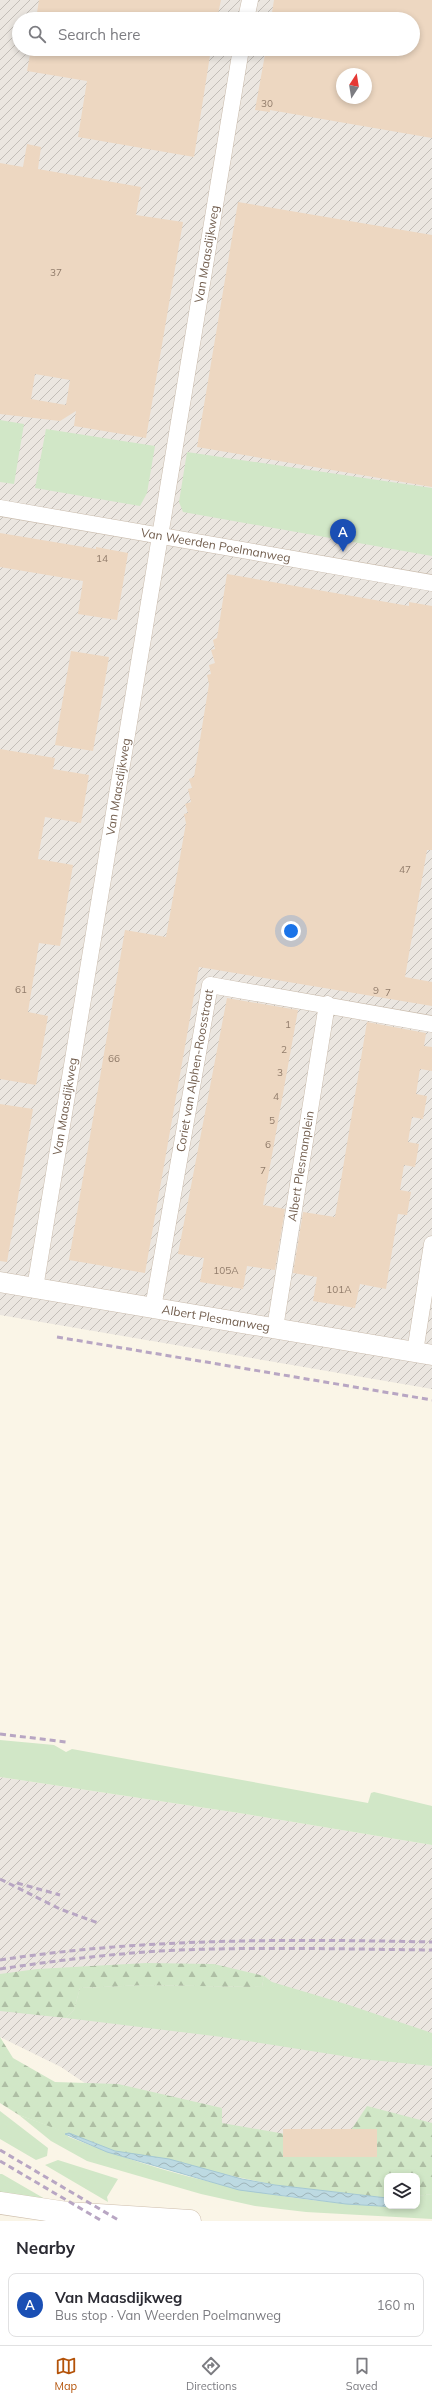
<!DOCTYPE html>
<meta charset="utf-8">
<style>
:root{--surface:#fff;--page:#f2f2f3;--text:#2b2b33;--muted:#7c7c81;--line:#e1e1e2;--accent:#b45309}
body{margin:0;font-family:Mulish,sans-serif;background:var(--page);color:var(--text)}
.controls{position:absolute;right:12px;bottom:12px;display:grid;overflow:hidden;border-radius:8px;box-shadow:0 2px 6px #0003}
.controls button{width:36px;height:36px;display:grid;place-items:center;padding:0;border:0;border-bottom:1px solid var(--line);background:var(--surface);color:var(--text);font:20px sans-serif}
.compass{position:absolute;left:336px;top:68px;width:36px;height:36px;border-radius:50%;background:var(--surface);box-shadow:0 2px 6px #0003;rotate:12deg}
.you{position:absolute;left:291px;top:931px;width:14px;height:14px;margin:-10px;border:3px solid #fff;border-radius:50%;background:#1a73e8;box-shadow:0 0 0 6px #1a73e833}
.badge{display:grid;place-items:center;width:26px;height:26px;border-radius:50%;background:var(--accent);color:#fff;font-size:13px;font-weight:700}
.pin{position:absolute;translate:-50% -33px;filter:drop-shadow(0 1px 2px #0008)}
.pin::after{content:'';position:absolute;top:21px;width:14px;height:12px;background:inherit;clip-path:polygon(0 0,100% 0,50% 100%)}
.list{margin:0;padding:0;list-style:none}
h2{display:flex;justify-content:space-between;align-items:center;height:52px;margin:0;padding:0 16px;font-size:17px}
h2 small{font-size:13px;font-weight:400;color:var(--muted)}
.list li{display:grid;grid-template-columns:26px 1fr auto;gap:12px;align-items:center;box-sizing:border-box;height:64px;margin:0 8px 8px;padding:0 8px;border:1px solid var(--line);border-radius:8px}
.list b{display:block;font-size:15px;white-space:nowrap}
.list p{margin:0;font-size:13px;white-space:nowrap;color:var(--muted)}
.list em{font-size:13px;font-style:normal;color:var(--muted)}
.icon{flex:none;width:22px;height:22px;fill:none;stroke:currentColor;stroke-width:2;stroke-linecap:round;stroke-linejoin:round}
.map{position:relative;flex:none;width:432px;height:2221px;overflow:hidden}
.search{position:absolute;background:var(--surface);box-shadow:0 2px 6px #0003;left:12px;right:12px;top:12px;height:44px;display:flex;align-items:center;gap:10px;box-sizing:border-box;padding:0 14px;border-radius:22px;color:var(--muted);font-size:15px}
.sheet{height:124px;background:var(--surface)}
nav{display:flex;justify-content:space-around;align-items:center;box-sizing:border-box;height:56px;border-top:1px solid var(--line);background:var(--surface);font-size:11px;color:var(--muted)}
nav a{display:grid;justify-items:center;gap:2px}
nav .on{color:var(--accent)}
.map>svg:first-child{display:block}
.industrial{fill:url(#industrial-furrows);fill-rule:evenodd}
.grass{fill:#d1e7c7}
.forest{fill:url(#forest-firs)}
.water{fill:url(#water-waves);stroke:#a4c8d3}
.building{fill:#edd7c1;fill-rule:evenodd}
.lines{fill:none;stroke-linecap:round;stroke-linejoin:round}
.minor-casing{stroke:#cbbdae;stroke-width:17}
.tertiary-casing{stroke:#cbbdae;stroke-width:21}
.secondary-casing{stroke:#cebeac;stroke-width:23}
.minor{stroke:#fff;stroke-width:16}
.tertiary{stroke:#fff;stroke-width:20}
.secondary{stroke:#fff;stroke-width:22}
.rail{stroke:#b8a6c3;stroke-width:3;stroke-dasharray:6 4;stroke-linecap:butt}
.labels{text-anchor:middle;stroke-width:3;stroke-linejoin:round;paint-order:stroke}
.number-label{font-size:10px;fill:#917c6b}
.street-label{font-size:12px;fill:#725e4e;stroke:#fdf8ed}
</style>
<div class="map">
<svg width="432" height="2221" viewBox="0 0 432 2221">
<defs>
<pattern id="industrial-furrows" width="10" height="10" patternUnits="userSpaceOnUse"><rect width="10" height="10" fill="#ebe6e0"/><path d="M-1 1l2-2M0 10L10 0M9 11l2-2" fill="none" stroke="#c3beb8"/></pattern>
<pattern id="forest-firs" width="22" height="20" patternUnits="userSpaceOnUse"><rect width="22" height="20" fill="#d1e7c7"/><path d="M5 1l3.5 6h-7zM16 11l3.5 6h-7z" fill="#aebea4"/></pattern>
<pattern id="water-waves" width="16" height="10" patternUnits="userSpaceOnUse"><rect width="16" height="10" fill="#bddae2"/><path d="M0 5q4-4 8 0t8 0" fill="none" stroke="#9eb4b9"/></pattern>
</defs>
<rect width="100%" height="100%" fill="#faf5e7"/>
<path class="industrial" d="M0 0H432V1389L0 1315ZM19 19H413V49H19ZM342 74H366V98H342Z
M0 1777 239 1813 432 1845V2201L417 2200V2176H387V2198L101 2094 61 2067 0 2037Z"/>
<path class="grass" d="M0 420 24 424 14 484 0 482Z
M46 429 155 446 147 493 140 506 35 488Z
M187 452 432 488V556L183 512 179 502Z
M0 1740 54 1745 66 1752 72 1749 368 1803 371 1793 374 1792 432 1806V1845L239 1813 0 1777Z
M264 1976 272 1982 349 2005 432 2033V2066L362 2059 222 2037 66 2018 74 2010 80 1988 144 1985 262 1987Z
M0 2111 48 2148 47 2156 36 2160 0 2139Z
M19 2115 69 2133 66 2134 69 2137C183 2182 294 2206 417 2206V2196L432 2194V2219L306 2212 255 2206 201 2194 87 2161 51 2141Z
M58 2160 118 2179 107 2197 108 2202 45 2165Z
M0 2174H2L52 2203 0 2195Z"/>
<path class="forest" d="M146 1963 214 1964 264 1976 262 1987 144 1985 80 1988 74 2010 66 2018 0 2011V1974L37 1969Z
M0 2037 13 2058 55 2082 118 2084 222 2108V2123L319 2140 347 2136 367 2106 432 2123V2194L417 2196V2176H387V2198L275 2185 115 2151 19 2115 0 2103Z"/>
<path class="water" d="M69 2133 115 2151 169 2159 242 2179 275 2185 387 2198V2206H400L396 2207 346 2204 239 2190 107 2152 65 2134Z"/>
<path class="building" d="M39 0H221L217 19H36Z
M274 0H432V138L270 110V112L255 110 266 49H413V19H271ZM342 74H366V98H342Z
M31 49H211L194 157 78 137 87 81 27 71Z
M27 144 41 147 38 169 141 187 136 215 183 222 146 438 74 426 76 411 60 421 0 414V163L23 167ZM35 374 70 380 66 405 31 399Z
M238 202 432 235V487L197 447Z
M0 533 96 549V547L128 553 117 620 78 614 83 581 0 567Z
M227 574 409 606V602L432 606V850H427L405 977 432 982V1006L199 967 145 1273 69 1260 125 930 166 937 186 823 184 814 188 813 185 804 191 802 188 789 192 788 189 779 194 777 209 684 207 675 211 674 209 665 215 663 211 650 215 649 213 640 217 638Z
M71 651 109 657 93 751 55 745Z
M0 749 55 758 53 769 89 775 81 823 45 817 38 859 73 865 60 946 39 943 28 1012 48 1016 36 1085 0 1079Z
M227 998 298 1010 263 1205 285 1209 275 1270 247 1266 243 1289 200 1282 204 1258 178 1254Z
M367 1022 426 1033 424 1046 432 1047V1071L420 1069 416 1094 427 1096 423 1119 412 1117 408 1142 419 1144 415 1167 404 1165 400 1190 411 1192 407 1215 398 1214 386 1289 360 1284 355 1308 313 1301 317 1277 293 1273 303 1212 335 1217Z
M0 1104 33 1109 7 1262 0 1261Z
M283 2129H377V2157H283Z"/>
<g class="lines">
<g class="minor-casing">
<g id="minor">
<path d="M246 19 250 0"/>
<path id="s1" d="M0 508 432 583"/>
<path id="s2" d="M35 1288 241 49"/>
<path id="s3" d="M153 1308 210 985 432 1024"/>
<path id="s4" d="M275 1328 327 1004"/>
<path d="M415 1352 432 1244"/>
</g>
</g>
<g class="tertiary-casing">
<g id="tertiary">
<path id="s5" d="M0 1282 432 1355"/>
</g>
</g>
<g class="secondary-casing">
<path id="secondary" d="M0 2203 67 2213 190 2221"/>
</g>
<use href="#minor" class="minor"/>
<use href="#tertiary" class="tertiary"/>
<use href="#secondary" class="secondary"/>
<path class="rail" d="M57 1337 432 1400
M0 1734 66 1742
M0 1879 60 1909 98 1923
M17 1883 60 1895
M0 1960C143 1938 288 1939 432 1942
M0 1969C59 1960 118 1953 178 1950 262 1947 347 1949 432 1950
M0 2150 120 2221
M0 2161 102 2221"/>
</g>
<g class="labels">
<g class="number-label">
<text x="267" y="107">30</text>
<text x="56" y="276">37</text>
<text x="102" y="562">14</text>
<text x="405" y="873">47</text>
<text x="21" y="993">61</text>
<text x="376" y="994">9</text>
<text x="388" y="996">7</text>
<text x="288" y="1028">1</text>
<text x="284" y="1053">2</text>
<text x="114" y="1062">66</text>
<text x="280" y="1076">3</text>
<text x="276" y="1100">4</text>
<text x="272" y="1124">5</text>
<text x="268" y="1148">6</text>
<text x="263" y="1174">7</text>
<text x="226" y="1274">105A</text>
<text x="339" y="1293">101A</text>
</g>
<g class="street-label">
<text dy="4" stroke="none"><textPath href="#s2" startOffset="1048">Van Maasdijkweg</textPath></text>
<text dy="4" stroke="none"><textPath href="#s1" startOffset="219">Van Weerden Poelmanweg</textPath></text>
<text dy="4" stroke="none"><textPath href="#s2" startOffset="508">Van Maasdijkweg</textPath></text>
<text dy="4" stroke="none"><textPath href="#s3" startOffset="241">Coriet van Alphen-Roosstraat</textPath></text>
<text dy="4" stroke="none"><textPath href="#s2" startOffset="184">Van Maasdijkweg</textPath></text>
<text dy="4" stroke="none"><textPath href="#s4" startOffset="164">Albert Plesmanplein</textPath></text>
<text dy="4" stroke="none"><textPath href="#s5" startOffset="219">Albert Plesmanweg</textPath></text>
</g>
</g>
</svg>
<div class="controls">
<button><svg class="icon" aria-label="layers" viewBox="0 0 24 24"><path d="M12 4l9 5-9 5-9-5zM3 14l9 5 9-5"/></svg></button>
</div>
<svg class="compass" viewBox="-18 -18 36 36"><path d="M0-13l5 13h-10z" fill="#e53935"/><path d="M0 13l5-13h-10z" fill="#7c7c81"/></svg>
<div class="you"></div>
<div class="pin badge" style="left:343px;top:552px;background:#1a4fb4">A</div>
<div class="search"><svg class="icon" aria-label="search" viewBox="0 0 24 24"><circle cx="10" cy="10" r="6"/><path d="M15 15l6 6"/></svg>Search here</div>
</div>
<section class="sheet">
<h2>Nearby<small></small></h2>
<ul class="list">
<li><span class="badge" style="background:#1a4fb4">A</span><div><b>Van Maasdijkweg</b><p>Bus stop · Van Weerden Poelmanweg</p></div><em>160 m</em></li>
</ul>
</section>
<nav>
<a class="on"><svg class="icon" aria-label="map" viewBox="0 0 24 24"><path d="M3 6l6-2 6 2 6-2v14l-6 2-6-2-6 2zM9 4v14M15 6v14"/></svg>Map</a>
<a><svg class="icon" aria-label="directions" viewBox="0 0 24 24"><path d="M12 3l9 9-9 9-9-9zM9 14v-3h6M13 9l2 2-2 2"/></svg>Directions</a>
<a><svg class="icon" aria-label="saved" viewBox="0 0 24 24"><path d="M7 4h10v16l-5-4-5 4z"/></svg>Saved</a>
</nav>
